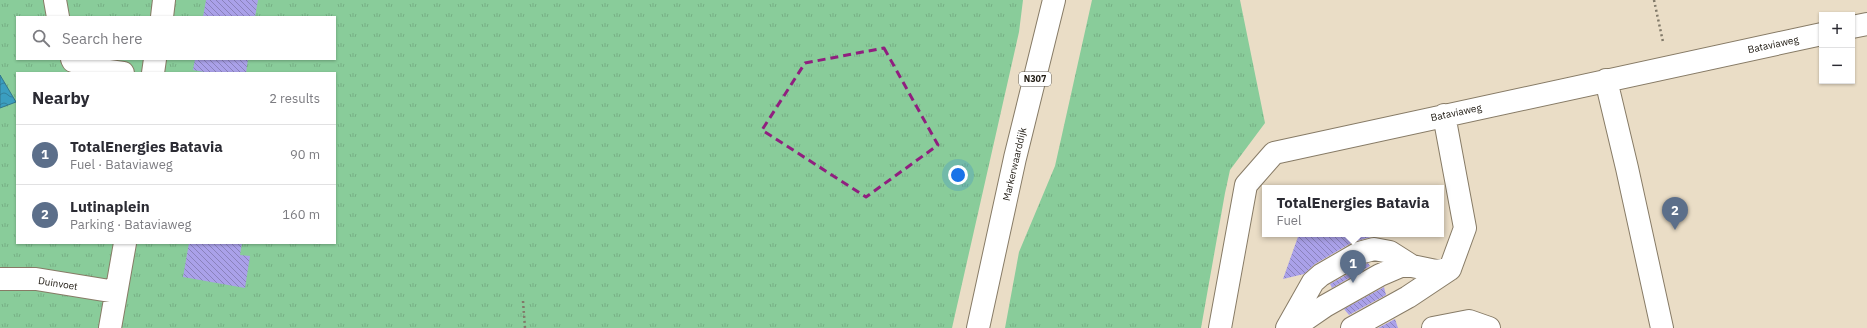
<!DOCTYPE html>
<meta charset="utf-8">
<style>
:root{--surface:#fff;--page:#f2f2f3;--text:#2b2b33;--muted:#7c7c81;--line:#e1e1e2;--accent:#901f7f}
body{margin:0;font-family:"IBM Plex Sans",sans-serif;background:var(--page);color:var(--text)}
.controls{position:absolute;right:12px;top:12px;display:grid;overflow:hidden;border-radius:0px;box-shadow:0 1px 3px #0004}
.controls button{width:36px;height:36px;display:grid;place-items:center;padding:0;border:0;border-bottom:1px solid var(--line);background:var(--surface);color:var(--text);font:20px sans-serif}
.you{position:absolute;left:958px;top:175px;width:14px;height:14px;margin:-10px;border:3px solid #fff;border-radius:50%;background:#1a73e8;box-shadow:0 0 0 6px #1a73e833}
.badge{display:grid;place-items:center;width:26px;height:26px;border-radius:50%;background:var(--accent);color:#fff;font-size:13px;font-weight:700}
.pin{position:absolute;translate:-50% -33px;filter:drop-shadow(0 1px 2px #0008)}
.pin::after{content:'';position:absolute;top:21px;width:14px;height:12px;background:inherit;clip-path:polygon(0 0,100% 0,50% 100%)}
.popup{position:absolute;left:1262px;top:185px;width:182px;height:52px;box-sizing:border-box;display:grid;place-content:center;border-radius:0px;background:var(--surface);filter:drop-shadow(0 1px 3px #0005);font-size:13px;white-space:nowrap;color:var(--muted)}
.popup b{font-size:15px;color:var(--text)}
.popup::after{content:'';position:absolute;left:50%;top:100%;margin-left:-8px;border:8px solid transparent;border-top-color:var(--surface)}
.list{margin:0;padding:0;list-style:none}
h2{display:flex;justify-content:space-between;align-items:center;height:52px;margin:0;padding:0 16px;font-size:17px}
h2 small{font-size:13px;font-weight:400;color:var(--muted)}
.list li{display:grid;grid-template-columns:26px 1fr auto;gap:12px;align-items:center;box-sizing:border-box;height:60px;padding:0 16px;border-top:1px solid var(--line)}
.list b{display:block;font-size:15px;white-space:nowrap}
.list p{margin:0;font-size:13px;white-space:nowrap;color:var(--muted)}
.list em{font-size:13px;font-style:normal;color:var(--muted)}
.icon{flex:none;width:22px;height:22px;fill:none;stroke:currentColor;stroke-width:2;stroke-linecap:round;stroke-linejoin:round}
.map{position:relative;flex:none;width:1867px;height:328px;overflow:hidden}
.search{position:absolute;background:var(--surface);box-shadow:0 1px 3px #0004;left:16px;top:16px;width:320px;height:44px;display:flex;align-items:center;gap:10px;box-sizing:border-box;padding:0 14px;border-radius:0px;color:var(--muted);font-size:15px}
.panel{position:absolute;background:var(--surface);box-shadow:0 1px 3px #0004;left:16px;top:72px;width:320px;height:172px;border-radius:0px}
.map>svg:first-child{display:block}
.grass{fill:url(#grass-tufts);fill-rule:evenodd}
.water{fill:url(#water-waves);stroke:#33768c}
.building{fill:url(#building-back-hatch)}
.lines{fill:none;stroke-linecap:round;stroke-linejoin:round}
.minor-casing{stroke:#877b66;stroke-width:24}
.major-casing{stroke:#877b66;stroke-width:24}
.path{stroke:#817969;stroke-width:2.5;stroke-dasharray:2 3;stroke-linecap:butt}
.minor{stroke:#fff;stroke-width:22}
.major{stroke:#fff;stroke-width:22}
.marked{fill:none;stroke:#901f7f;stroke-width:3;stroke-dasharray:8 5;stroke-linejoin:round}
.labels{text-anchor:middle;stroke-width:3.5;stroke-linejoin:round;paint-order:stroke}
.shield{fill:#fff;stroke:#625f59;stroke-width:1}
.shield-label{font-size:9px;font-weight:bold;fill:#1f1a12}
.street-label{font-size:10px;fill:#1f1a12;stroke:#fff}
</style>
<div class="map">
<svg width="1867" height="328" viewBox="0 0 1867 328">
<defs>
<pattern id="grass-tufts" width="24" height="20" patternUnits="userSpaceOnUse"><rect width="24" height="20" fill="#89cc9a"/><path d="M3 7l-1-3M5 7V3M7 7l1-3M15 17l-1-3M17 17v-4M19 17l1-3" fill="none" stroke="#76af84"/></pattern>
<pattern id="water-waves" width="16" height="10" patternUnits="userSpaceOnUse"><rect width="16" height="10" fill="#3b9ec0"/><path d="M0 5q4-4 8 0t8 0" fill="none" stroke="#31809b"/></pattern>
<pattern id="building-back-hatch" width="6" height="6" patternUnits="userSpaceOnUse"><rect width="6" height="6" fill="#aaa1e9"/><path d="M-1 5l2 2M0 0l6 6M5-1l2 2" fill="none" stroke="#8a82bb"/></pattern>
</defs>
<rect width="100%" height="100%" fill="#eaddc6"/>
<path class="grass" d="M0 0H1023L1019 32 952 328H0ZM17 17H335V59H17ZM17 73H335V243H17Z
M1092 0H1240L1265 123 1230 170 1225 193 1201 328H1005L1019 252 1055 166Z"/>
<path class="water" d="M0 75 16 102 0 108Z"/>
<path class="building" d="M206 0H258L255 17H203Z
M195 59H248L246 73H210L193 70Z
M1299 234H1375L1371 237 1353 242 1315 264 1304 274 1283 279Z
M189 243H242L240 255 250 256 245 288 183 277Z
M1368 263 1370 266 1332 288 1330 284Z
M1384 287 1386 295 1349 315 1344 309Z
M1395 319 1398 328H1378Z"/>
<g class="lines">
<g class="minor-casing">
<path id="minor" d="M55 0 58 17
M162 17 164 0
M1852 27 1867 24
M72 59 73 61 101 70 123 73
M153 73 155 59
M1606 80 1627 168 1662 328
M0 279H36L116 292
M110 328 125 243
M1220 328 1246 185 1274 153 1822 34
M1287 328 1313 282 1321 275 1359 253 1374 249 1390 252 1412 266
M1293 328 1325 306 1380 275 1401 266H1412L1436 271 1450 269
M1352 328 1408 297 1450 269 1465 228 1444 115
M1433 328 1469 321 1489 328"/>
</g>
<g class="major-casing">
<path id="major" d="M978 328 1015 158 1054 0"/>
</g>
<path class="path" d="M1654 0 1663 42
M523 301 525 328"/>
<use href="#minor" class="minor"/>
<use href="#major" class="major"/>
</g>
<path class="marked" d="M884 48 938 145 866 197 762 130 805 63Z"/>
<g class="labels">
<rect class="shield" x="1019" y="72" width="32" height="14" rx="3"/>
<g class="shield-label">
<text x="1035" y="82">N307</text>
</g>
<g class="street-label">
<text transform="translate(1773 44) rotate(-12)" y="4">Bataviaweg</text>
<text transform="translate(1456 112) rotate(-12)" y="4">Bataviaweg</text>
<text transform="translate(1014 164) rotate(-77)" y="4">Markerwaarddijk</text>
<text transform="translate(58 283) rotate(9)" y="4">Duinvoet</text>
</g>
</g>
</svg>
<div class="controls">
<button>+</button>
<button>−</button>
</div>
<div class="you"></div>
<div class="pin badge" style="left:1353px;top:283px;background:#5c6f8a">1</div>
<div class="popup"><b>TotalEnergies Batavia</b>Fuel</div>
<div class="pin badge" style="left:1675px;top:230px;background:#5c6f8a">2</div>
<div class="search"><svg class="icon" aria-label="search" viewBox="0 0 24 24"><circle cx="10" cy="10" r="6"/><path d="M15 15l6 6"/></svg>Search here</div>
<section class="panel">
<h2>Nearby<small>2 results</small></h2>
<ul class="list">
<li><span class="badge" style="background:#5c6f8a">1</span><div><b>TotalEnergies Batavia</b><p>Fuel · Bataviaweg</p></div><em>90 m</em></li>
<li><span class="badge" style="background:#5c6f8a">2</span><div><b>Lutinaplein</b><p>Parking · Bataviaweg</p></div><em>160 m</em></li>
</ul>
</section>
</div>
